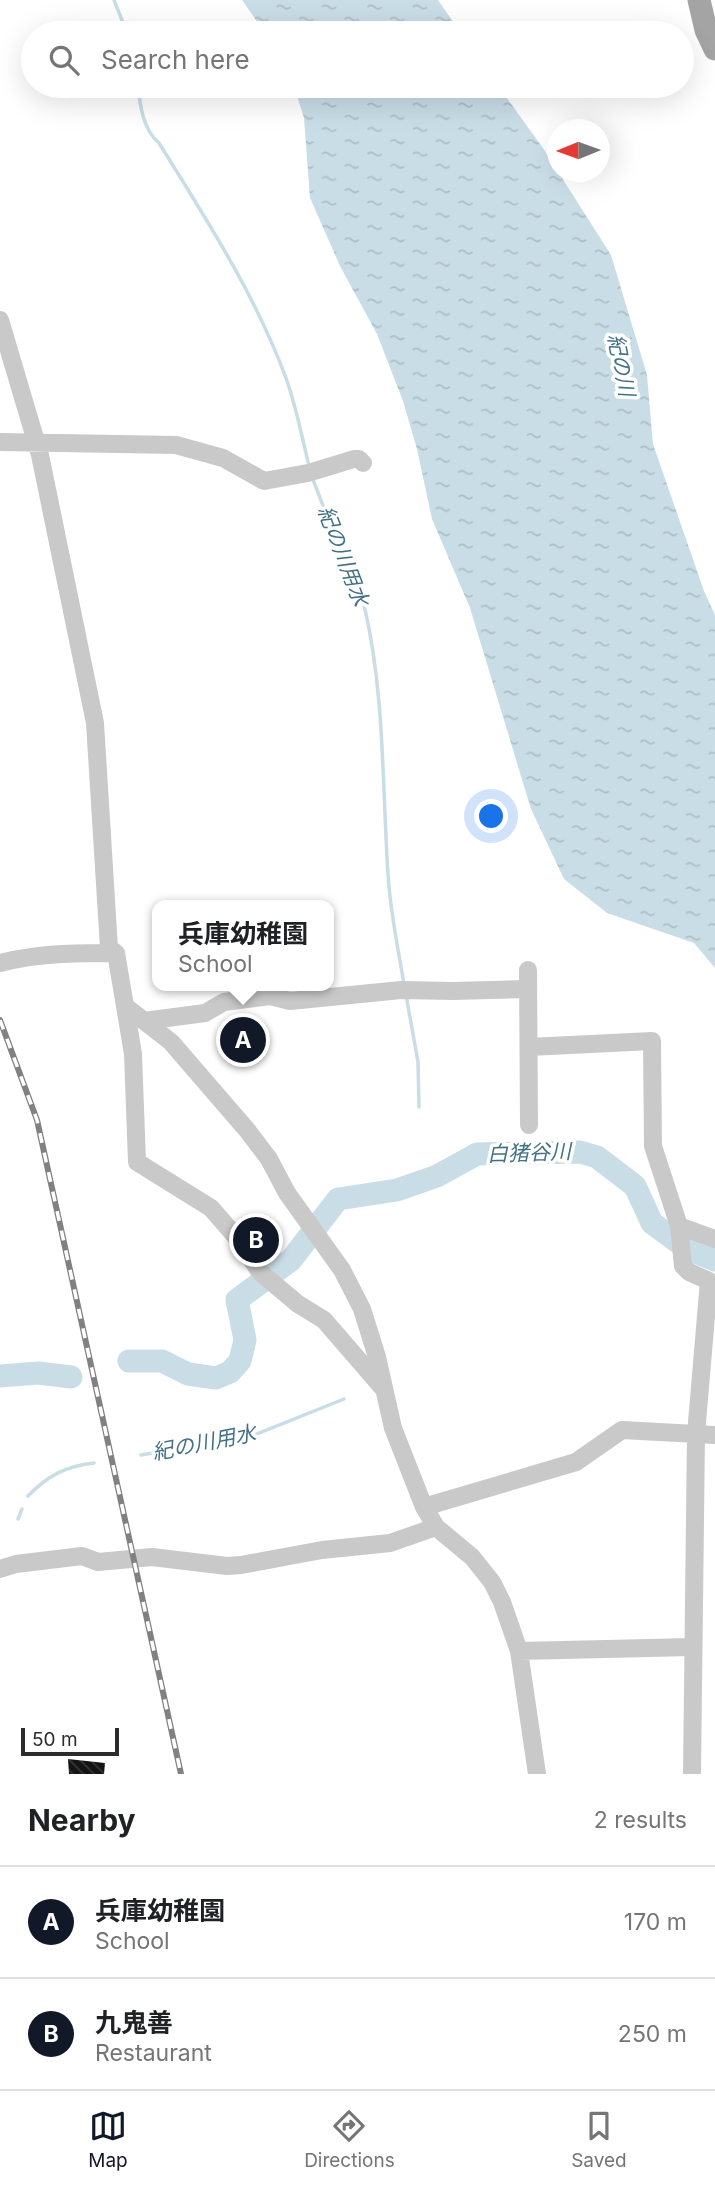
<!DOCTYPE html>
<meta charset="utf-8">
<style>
:root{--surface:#fff;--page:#f6f6f6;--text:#202124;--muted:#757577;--line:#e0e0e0;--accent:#111827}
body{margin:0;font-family:Inter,"Noto Sans JP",sans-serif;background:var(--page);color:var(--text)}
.compass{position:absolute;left:547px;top:119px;width:63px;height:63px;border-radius:50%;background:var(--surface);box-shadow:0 7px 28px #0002;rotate:269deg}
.scale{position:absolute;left:21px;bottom:18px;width:98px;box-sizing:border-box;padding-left:7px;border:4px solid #2c2c2c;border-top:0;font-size:19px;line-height:24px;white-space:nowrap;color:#2c2c2c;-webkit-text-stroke:5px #fff;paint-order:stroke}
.you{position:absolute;left:492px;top:817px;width:24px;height:24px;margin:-18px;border:5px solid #fff;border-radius:50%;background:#1a73e8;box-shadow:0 0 0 10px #1a73e833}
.badge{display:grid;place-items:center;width:46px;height:46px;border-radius:50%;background:var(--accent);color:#fff;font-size:23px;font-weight:700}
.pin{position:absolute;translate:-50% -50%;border:4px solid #fff;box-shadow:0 2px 7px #0006}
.popup{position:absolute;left:152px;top:900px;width:182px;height:91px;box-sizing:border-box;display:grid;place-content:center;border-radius:14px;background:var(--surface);filter:drop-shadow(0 2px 5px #0005);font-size:23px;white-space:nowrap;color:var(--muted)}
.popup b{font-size:26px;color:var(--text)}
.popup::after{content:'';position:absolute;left:50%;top:100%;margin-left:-14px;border:14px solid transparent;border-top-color:var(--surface)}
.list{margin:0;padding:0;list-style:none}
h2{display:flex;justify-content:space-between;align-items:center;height:91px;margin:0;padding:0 28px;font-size:30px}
h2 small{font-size:23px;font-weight:400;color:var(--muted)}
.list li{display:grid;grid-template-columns:46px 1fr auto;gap:21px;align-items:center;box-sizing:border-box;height:112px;padding:0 28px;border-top:2px solid var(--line)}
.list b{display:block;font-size:26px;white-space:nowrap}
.list p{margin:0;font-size:23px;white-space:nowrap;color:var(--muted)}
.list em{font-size:23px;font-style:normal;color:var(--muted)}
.icon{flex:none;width:38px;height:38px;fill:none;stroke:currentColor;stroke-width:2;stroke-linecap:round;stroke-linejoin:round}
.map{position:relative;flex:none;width:715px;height:1774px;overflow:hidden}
.search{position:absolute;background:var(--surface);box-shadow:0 7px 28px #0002;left:21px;right:21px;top:21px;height:77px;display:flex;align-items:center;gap:18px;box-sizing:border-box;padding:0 24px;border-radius:38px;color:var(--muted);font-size:26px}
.sheet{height:315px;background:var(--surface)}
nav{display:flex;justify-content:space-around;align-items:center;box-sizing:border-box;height:98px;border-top:2px solid var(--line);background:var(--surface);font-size:19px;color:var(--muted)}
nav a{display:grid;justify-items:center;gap:4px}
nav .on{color:var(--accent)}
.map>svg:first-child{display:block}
.water{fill:url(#water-ripples)}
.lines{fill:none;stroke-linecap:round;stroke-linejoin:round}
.stream{stroke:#c9dde7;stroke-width:3.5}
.river{stroke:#c9dde7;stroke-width:23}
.building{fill:url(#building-back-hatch)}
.minor{stroke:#c9c9c9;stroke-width:18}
.major{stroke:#a4a4a4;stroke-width:23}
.rail-casing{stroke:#818181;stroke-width:6}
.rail{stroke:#fff;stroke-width:3.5;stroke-dasharray:10;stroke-linecap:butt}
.labels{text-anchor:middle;stroke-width:7;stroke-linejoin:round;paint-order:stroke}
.water-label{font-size:21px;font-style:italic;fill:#447085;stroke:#fff}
</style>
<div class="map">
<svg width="715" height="1774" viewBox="0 0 715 1774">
<defs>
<pattern id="water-ripples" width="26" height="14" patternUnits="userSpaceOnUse" patternTransform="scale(1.75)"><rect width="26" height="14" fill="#c9dde7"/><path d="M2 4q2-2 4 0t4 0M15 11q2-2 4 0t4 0" fill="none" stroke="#adbec6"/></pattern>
<pattern id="building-back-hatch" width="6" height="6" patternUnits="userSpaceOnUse" patternTransform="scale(1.75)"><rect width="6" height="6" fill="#131313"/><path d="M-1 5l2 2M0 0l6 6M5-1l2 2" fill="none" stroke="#363636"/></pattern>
</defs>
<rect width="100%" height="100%" fill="#fff"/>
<path class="water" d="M242 0H438L461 33H265Z
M294 86H498L543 148 611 255 647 375 653 444 704 591 715 615V968L694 943 607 913 564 879 531 809 470 608 432 519 417 449 403 401 377 334 340 266 310 198 304 118Z"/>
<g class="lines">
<path class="stream" d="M114 0 127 33
M138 86C140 105 143 130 159 143 206 219 255 294 286 378 296 406 302 437 309 466
M312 477C319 495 326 514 333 531 344 556 358 578 364 605 385 694 382 784 388 874 390 911 398 948 404 984
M406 995 418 1062 419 1107
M141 1455 252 1436 344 1399
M28 1496C47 1476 66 1466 94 1463
M18 1519 22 1509"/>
<path class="river" d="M129 1361H162L188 1374 216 1378 230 1372 240 1361 245 1340 237 1300 291 1260 338 1199 397 1190 437 1176 477 1154 580 1152 597 1157 635 1186 652 1223 686 1248 715 1260
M0 1376 38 1373 71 1377"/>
</g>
<path class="building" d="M256 1225 270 1244 260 1252 247 1232Z
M68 1759 105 1763 104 1774H69Z"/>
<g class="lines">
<path class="minor" d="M0 320 40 455 95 723 109 948 116 953 125 1006 171 1042 247 1130 269 1159 287 1193 342 1270 362 1309 377 1357 393 1428 424 1507
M0 442 176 445 223 458 264 481 308 473 354 459H359L363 463
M0 963C39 953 76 953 116 953
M528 970 529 1125
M125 1006 133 1054 137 1162 211 1208 237 1238 260 1272 298 1304 324 1320 382 1387
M144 1021 205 1013 224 1002 270 996 290 1001 401 990 453 991 528 989
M529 1047 652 1041 653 1146 679 1226 683 1266 689 1272 709 1281 696 1434 692 1774
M679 1226 715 1239
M0 1569 16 1564 82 1556 98 1562 152 1557 227 1566 241 1565 322 1550 390 1543 436 1527
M519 1651 692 1647
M537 1774 519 1651 502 1602 492 1582 472 1557 436 1527 424 1507 576 1462 622 1430 715 1435"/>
<path class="major" d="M699 0 706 30 715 49"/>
<g class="rail-casing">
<path id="rail" d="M0 1020 37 1120 181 1774"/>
</g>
<use href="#rail" class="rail"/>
</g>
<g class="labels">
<g class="water-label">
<text transform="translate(621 365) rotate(79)" y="7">紀の川</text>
<text transform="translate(343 556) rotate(69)" y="7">紀の川用水</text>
<text transform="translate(529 1153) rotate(-2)" y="7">白猪谷川</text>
<text transform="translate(204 1443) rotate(-11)" y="7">紀の川用水</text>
</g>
</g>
</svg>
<svg class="compass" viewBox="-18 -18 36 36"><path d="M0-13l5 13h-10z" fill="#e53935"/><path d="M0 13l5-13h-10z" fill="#757577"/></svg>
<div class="scale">50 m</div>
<div class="you"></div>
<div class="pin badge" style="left:243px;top:1040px">A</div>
<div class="popup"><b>兵庫幼稚園</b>School</div>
<div class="pin badge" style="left:256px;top:1240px">B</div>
<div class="search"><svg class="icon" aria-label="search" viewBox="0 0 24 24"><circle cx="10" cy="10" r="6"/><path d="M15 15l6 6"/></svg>Search here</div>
</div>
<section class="sheet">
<h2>Nearby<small>2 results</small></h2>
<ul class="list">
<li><span class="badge">A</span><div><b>兵庫幼稚園</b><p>School</p></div><em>170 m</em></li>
<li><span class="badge">B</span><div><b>九鬼善</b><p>Restaurant</p></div><em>250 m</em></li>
</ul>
</section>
<nav>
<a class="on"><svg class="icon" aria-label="map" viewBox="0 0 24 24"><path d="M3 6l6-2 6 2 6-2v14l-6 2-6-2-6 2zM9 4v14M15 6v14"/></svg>Map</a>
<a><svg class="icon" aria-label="directions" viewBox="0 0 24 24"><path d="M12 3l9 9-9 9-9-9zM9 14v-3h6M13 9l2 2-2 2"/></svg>Directions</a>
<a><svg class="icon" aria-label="saved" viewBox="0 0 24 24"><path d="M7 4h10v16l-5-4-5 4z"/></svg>Saved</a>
</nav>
